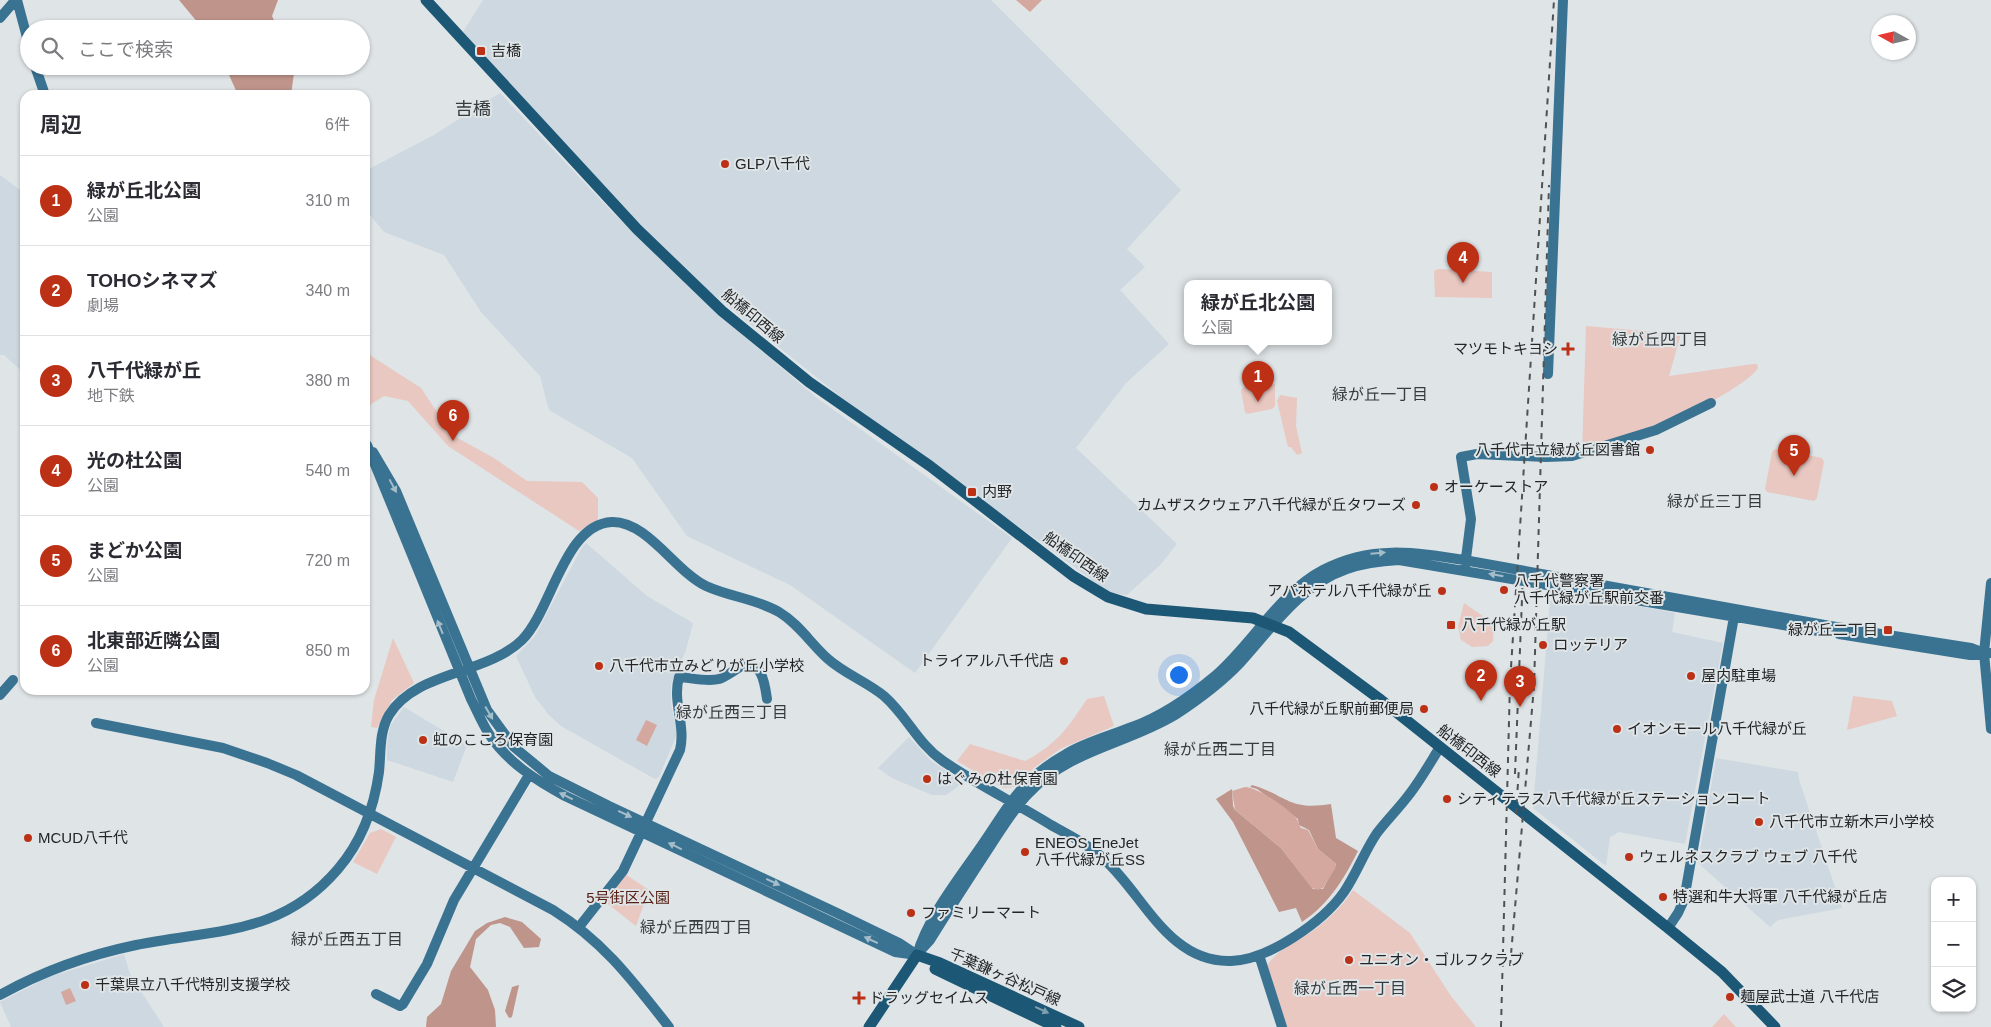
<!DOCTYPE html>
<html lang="ja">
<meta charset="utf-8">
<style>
:root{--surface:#fff;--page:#f2f2f3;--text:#2b2b33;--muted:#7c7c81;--line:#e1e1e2;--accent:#bc3116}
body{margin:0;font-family:Helvetica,"Noto Sans JP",sans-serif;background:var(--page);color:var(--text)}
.controls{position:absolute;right:15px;bottom:15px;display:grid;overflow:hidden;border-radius:10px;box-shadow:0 1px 4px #0004}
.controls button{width:45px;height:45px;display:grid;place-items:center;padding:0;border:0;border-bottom:1px solid var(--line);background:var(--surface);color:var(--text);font:25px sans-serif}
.compass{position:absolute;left:1871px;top:15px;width:45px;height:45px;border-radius:50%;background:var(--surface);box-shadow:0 1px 4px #0004;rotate:278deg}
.you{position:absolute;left:1178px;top:674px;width:18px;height:18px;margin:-12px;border:4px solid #fff;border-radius:50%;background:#1a73e8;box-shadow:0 0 0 8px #1a73e833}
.badge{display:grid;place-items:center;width:32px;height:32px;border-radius:50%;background:var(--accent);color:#fff;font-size:16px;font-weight:700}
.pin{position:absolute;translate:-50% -41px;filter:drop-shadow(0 1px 2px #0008)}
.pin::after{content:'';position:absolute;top:26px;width:18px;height:15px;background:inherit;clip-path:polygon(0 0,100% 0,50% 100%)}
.popup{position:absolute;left:1184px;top:280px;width:148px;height:65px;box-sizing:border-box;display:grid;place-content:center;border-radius:10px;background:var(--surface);filter:drop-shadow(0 1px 4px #0005);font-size:16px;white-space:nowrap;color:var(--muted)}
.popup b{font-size:19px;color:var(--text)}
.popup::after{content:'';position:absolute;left:50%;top:100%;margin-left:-10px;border:10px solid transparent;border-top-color:var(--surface)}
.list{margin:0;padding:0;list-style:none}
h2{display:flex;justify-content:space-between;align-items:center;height:65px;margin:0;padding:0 20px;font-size:21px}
h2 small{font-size:16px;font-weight:400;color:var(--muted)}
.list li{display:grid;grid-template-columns:32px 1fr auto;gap:15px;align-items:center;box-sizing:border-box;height:90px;padding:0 20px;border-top:1px solid var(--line)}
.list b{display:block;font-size:19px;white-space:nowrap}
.list p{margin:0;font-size:16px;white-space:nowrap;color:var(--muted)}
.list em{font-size:16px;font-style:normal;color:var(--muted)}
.icon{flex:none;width:28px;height:28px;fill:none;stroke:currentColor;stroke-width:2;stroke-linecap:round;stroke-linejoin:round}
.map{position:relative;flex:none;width:1991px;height:1027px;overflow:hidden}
.search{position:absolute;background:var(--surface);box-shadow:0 1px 4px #0004;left:20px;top:20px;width:350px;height:55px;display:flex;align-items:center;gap:12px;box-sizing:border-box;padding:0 18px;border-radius:28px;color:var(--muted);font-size:19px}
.panel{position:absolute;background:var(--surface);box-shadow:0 1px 4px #0004;left:20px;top:90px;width:350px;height:605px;border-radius:15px}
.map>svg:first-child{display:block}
.built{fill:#cdd8e0}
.green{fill:#e8c8c1}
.forest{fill:#bf948b}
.water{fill:#d4a89f}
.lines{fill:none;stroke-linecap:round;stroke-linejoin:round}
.secondary{stroke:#3a7392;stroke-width:10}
.primary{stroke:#1c5775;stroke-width:11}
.rail{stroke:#4f5253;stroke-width:2;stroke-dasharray:6 6;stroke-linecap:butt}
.oneway{fill:#a5bcc9}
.oneway2{fill:#7e9eae}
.poi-dot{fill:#bc3116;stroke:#dfe4e7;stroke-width:2}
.labels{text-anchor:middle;stroke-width:4;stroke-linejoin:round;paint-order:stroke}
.poi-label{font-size:15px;fill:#232526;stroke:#dfe4e7;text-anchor:start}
.street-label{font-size:15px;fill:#232526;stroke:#dfe4e7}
.park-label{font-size:15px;fill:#562015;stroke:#dfe4e7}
.neighbourhood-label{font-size:16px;fill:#373b3d;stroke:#dfe4e7}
.quarter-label{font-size:18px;fill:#373b3d;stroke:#dfe4e7}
</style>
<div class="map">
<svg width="1991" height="1027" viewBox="0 0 1991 1027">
<rect width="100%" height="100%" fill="#dfe4e7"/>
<path class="built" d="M483 0H991L1181 190 1127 249 1145 267 1120 290 1169 344 1126 383 1076 448 1177 544 1160 565 1127 595 1110 593 841 397 699 283 610 193 463 32Z
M500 93 613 213 727 322 817 398 1012 538 915 673 790 585 687 536 632 458 549 410 540 376 481 312 444 255 384 232 365 209 367 170 434 135Z
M0 175 20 190 25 192V200L21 205 25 208V374L4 355H0Z
M586 543 647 596 693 623 686 650 671 684V704L677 734 659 777 655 779 561 726 548 714 535 697 516 656 535 636 581 549Z
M1580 595 1675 613 1672 632 1723 643 1685 844 1619 832 1610 837 1606 866 1533 808 1550 601Z
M404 707 467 745 453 782 387 760V745L390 726Z
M909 737 930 760 961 781 960 785 946 795H932L892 778 878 768Z
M1716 758 1798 772 1799 780 1842 908 1778 920 1770 927 1698 863Z
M124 954 130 974 164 1027H11L0 1002 49 977Z"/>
<path class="green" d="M1438 269 1492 272V298L1435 297 1434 271Z
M1586 326 1681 334 1669 376 1753 364H1757L1758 368C1748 385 1677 421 1656 430 1633 439 1606 445 1582 453Z
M365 352 421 388 452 435 494 458 527 481 582 482 598 498V520L579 531 448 446 408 401 384 396 365 408Z
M1275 384V406L1272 409 1247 414 1245 412 1241 390 1244 387Z
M1280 395 1297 398 1296 426 1302 453 1297 455 1291 447H1288L1277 401Z
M1775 449 1822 458 1824 462 1817 498 1814 501 1767 492 1765 489 1772 452Z
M1464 603 1494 624 1493 641 1488 646 1472 647 1461 640 1458 627Z
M393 638 414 683 392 700 377 728 371 727 374 700Z
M1104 696 1114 726 1060 749 1035 767 1014 787 1003 788 957 761 970 744 1025 761C1056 745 1068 728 1087 699Z
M1853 696 1892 701 1897 716 1847 730Z
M381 829 396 837 377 874 353 862 370 833Z
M625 874 649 890 636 926 604 901Z
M1353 890 1410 933 1451 996 1476 1027H1286L1267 966C1277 949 1295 943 1311 932 1327 921 1342 907 1353 890Z
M1724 1014 1736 1027H1712Z"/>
<path class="forest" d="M179 0H278L272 16 278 29H203Z
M225 66H295L291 95H238Z
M1252 785C1287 795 1288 811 1331 804L1336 838 1358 851C1344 879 1329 904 1302 922L1296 908 1279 912 1233 822 1216 799 1232 789 1233 806 1235 810 1281 848 1313 889H1323L1336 864 1318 849 1309 830 1299 825 1298 819 1257 789 1250 787Z
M505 917 522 922 541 939 539 947 524 948 510 927 500 923 491 925 476 939 470 967 488 990 495 1010 496 1027H426L427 1017 441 1004 451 971 475 931 487 923Z
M519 985 512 1017 509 1018 505 1011 512 987Z"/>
<path class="water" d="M1016 0H1042L1030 12Z
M646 720 657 725 647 746 636 740Z
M1245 787C1257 787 1288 808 1296 818 1299 821 1298 824 1301 828L1308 830 1318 849 1335 863 1336 867 1323 888 1317 890 1311 887 1281 848 1235 810 1232 791Z
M70 988 76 1001 66 1005 61 992Z"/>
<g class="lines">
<path class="secondary" d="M17 0 29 45
M0 18 12 4 17 3
M35 66 45 95
M1548 374 1563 0
M367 445 471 699C477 711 482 723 489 734 507 762 537 781 565 796L895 952 917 955
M373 452 396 491 487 710 514 747 549 776 609 806 835 912 899 943 914 953
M1465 566 1471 519 1461 457 1477 454 1546 457 1572 456 1656 430 1711 403
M1991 583 1984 653 1991 729
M1839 634 1970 655 1991 653
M0 695 13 680
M96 723 223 748 267 763 296 775 553 910C604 942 632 980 669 1027
M579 927 623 871 680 750C686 725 672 702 679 677 692 678 708 682 719 679 727 676 733 671 740 667 762 657 765 685 767 699
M1668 928 1678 913 1684 900 1735 611
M919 952 930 940C950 908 970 877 991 845 1003 827 1014 808 1029 793 1069 750 1127 744 1175 715 1198 700 1221 683 1240 663 1272 628 1300 585 1347 569 1364 563 1381 561 1399 560L1824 632
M917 955C928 916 961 876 984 842 996 825 1006 807 1019 792 1032 777 1048 764 1066 754 1086 742 1110 736 1132 727 1162 716 1191 696 1216 675 1253 643 1279 593 1323 570 1370 545 1414 552 1464 560L1830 626 1971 648 1984 653
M1259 955 1282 1027
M376 994 400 1006 403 1004 427 964 454 900 529 775
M0 995C43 971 88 955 136 945 214 929 281 936 338 869 362 841 374 808 379 772 381 753 379 732 389 715 416 671 486 675 522 640 552 610 564 524 612 522 647 521 675 571 706 586 730 597 757 599 779 612 799 624 811 644 828 659 845 674 867 682 884 696 907 716 918 744 943 761 977 784 1015 803 1051 825 1071 836 1091 846 1107 862 1145 898 1170 963 1231 961 1268 960 1323 922 1344 892 1357 873 1364 852 1377 833 1387 820 1398 809 1408 796 1420 781 1430 763 1440 747"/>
<path class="primary" d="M426 0 637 229 722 311 809 382 930 466 1073 576 1108 597 1146 609 1253 618 1289 632 1381 700 1668 928 1722 972 1775 1027
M917 955 940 963 1079 1027
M935 969 1056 1027
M869 1027 917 955"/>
<path class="rail" d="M1515 774 1523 574
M1516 814 1519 767
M1510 966 1534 686 1549 185
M1501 1027 1510 683 1554 0"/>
</g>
<defs><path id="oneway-solid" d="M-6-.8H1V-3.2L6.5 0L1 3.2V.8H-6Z" transform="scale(1.25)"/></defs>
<g class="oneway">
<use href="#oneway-solid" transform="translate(393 486) rotate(62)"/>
<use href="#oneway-solid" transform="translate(1378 553) rotate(-5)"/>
<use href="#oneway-solid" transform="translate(1496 575) rotate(-170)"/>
<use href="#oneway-solid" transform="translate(440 627) rotate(-112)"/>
<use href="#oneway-solid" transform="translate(489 713) rotate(60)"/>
<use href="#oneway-solid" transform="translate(566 796) rotate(-154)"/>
<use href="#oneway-solid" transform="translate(625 814) rotate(25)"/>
<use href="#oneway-solid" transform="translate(675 846) rotate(-154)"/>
<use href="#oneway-solid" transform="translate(773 882) rotate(25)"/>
<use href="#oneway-solid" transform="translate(871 940) rotate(-155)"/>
</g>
<use class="oneway2" href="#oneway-solid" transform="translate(1042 1010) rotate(25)"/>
<g class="poi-dot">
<rect x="476" y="46" width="10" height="10" rx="2.5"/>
<circle cx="725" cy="164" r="5"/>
<path d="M1565.5 341.5h5v5h5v5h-5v5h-5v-5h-5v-5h5z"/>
<circle cx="1650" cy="450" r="5"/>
<circle cx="1434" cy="487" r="5"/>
<rect x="967" y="487" width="10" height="10" rx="2.5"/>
<circle cx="1416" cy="505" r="5"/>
<circle cx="1504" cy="590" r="5"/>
<circle cx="1442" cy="591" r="5"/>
<rect x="1446" y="620" width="10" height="10" rx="2.5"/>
<rect x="1883" y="625" width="10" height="10" rx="2.5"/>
<circle cx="1543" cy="645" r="5"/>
<circle cx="1064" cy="661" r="5"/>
<circle cx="599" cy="666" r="5"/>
<circle cx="1691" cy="676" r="5"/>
<circle cx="1424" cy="709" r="5"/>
<circle cx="1617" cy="729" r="5"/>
<circle cx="423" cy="740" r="5"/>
<circle cx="927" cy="779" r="5"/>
<circle cx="1447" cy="799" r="5"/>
<circle cx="1759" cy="822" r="5"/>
<circle cx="28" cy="838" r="5"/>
<circle cx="1025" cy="852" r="5"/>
<circle cx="1629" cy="857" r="5"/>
<circle cx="1663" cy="897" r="5"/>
<circle cx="911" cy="913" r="5"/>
<circle cx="1349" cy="960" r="5"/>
<circle cx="85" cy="985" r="5"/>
<circle cx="1730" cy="997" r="5"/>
<path d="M856.5 990.5h5v5h5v5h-5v5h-5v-5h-5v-5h5z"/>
</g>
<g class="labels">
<g class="poi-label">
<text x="491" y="56">吉橋</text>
<text x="735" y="169">GLP八千代</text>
<text x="1558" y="354" text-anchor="end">マツモトキヨシ</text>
<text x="1640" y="455" text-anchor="end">八千代市立緑が丘図書館</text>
<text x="1444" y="492">オーケーストア</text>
<text x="982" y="497">内野</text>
<text x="1406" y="510" text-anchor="end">カムザスクウェア八千代緑が丘タワーズ</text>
<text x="1514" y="586">八千代警察署<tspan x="1514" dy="17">八千代緑が丘駅前交番</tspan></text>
<text x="1432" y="596" text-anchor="end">アパホテル八千代緑が丘</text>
<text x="1461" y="630">八千代緑が丘駅</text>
<text x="1878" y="635" text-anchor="end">緑が丘二丁目</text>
<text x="1553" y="650">ロッテリア</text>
<text x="1054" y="666" text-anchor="end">トライアル八千代店</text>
<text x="609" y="671">八千代市立みどりが丘小学校</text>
<text x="1701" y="681">屋内駐車場</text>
<text x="1414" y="714" text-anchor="end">八千代緑が丘駅前郵便局</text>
<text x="1627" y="734">イオンモール八千代緑が丘</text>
<text x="433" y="745">虹のこころ保育園</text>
<text x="937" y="784">はぐみの杜保育園</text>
<text x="1457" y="804">シティテラス八千代緑が丘ステーションコート</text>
<text x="1769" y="827">八千代市立新木戸小学校</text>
<text x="38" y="843">MCUD八千代</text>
<text x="1035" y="848">ENEOS EneJet<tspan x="1035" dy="17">八千代緑が丘SS</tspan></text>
<text x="1639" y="862">ウェルネスクラブ ウェブ 八千代</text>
<text x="1673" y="902">特選和牛大将軍 八千代緑が丘店</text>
<text x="921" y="918">ファミリーマート</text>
<text x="1359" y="965">ユニオン・ゴルフクラブ</text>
<text x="95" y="990">千葉県立八千代特別支援学校</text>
<text x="1740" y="1002">麺屋武士道 八千代店</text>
<text x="869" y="1003">ドラッグセイムス</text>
</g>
<g class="street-label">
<text transform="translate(753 316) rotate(40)" y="5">船橋印西線</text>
<text transform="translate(1076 557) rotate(35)" y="5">船橋印西線</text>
<text transform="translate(1469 751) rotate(38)" y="5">船橋印西線</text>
<text transform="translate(1005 977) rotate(24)" y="5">千葉鎌ヶ谷松戸線</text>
</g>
<g class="park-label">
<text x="628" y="903">5号街区公園</text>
</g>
<g class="neighbourhood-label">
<text x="1660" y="345">緑が丘四丁目</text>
<text x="1380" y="400">緑が丘一丁目</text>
<text x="1715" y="507">緑が丘三丁目</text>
<text x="732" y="718">緑が丘西三丁目</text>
<text x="1220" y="755">緑が丘西二丁目</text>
<text x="696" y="933">緑が丘西四丁目</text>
<text x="347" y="945">緑が丘西五丁目</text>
<text x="1350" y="994">緑が丘西一丁目</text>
</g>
<g class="quarter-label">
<text x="473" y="115">吉橋</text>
</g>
</g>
</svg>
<div class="controls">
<button>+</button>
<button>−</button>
<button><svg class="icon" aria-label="layers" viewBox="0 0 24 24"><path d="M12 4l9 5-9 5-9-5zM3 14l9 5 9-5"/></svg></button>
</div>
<svg class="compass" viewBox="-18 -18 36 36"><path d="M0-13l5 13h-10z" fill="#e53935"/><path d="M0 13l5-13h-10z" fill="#7c7c81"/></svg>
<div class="you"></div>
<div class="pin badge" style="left:1258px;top:402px">1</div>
<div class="popup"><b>緑が丘北公園</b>公園</div>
<div class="pin badge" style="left:1481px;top:701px">2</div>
<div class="pin badge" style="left:1520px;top:707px">3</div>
<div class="pin badge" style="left:1463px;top:283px">4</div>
<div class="pin badge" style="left:1794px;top:476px">5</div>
<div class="pin badge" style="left:453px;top:441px">6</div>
<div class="search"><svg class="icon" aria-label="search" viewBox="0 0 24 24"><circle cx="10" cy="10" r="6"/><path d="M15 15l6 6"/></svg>ここで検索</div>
<section class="panel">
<h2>周辺<small>6件</small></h2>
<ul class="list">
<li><span class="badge">1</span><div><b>緑が丘北公園</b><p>公園</p></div><em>310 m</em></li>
<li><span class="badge">2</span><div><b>TOHOシネマズ</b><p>劇場</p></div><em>340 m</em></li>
<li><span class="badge">3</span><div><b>八千代緑が丘</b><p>地下鉄</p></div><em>380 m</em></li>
<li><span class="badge">4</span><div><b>光の杜公園</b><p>公園</p></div><em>540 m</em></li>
<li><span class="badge">5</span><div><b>まどか公園</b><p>公園</p></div><em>720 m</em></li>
<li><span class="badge">6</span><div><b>北東部近隣公園</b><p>公園</p></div><em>850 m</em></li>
</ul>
</section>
</div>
